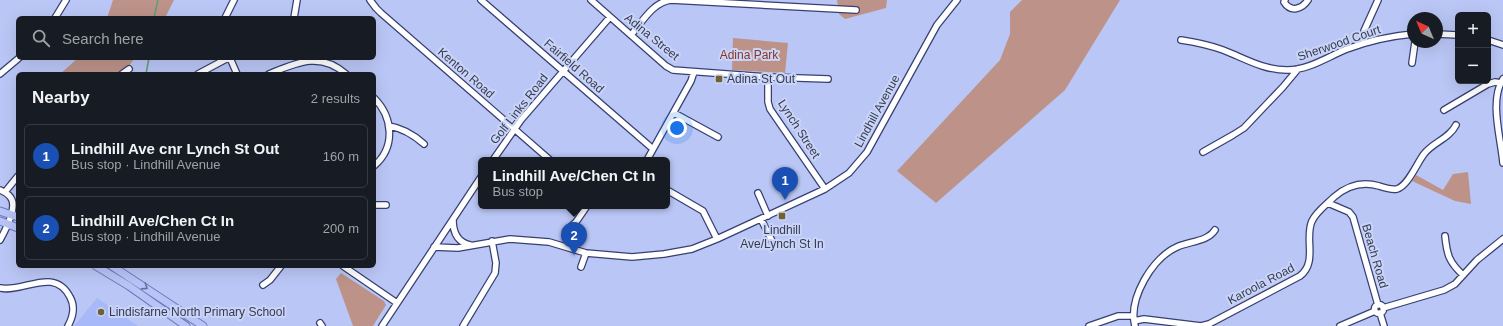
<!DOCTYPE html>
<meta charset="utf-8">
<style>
:root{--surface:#171b24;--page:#242831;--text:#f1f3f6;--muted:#9ea1a6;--line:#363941;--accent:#d93025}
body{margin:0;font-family:Arial,sans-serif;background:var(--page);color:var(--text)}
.controls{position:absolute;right:12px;top:12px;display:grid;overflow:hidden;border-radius:6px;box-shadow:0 4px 16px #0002}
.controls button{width:36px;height:36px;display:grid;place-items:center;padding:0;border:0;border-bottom:1px solid var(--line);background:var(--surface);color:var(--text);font:20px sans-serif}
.compass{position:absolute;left:1407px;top:12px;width:36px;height:36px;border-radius:50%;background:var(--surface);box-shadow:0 4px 16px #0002;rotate:316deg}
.you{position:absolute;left:677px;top:128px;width:14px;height:14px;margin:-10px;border:3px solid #fff;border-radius:50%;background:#1a73e8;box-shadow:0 0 0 6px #1a73e833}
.badge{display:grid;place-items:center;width:26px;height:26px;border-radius:50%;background:var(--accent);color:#fff;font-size:13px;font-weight:700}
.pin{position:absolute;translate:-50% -33px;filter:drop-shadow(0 1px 2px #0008)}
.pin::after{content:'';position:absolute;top:21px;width:14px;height:12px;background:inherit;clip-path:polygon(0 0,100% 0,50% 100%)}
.popup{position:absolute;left:478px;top:157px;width:192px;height:52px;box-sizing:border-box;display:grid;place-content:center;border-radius:6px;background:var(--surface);filter:drop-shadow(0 1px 3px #0005);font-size:13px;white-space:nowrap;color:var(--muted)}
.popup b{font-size:15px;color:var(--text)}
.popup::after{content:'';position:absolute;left:50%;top:100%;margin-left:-8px;border:8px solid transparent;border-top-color:var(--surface)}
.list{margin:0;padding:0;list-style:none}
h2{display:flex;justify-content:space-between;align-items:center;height:52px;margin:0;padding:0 16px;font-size:17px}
h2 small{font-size:13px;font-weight:400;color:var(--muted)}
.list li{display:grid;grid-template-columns:26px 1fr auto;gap:12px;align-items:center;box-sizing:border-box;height:64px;margin:0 8px 8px;padding:0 8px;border:1px solid var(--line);border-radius:6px}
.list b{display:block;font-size:15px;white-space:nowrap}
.list p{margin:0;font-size:13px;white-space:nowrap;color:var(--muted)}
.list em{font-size:13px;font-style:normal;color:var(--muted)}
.icon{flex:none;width:22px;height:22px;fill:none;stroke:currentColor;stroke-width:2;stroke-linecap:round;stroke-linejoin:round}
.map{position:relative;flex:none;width:1503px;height:326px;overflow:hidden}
.search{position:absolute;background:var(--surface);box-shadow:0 4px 16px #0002;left:16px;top:16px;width:360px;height:44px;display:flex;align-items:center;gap:10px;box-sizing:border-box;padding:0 14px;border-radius:6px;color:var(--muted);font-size:15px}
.panel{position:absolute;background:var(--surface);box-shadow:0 4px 16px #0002;left:16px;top:72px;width:360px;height:196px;border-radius:6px}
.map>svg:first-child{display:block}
.built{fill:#a8b9f9}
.green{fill:#bd9389}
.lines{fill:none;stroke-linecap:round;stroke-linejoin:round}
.stream{stroke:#619d74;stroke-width:1.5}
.minor-casing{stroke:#364071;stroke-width:8}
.major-casing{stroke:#6c7aba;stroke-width:9}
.minor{stroke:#fff;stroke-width:5.5}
.major{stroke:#b8c4f7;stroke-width:7}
.oneway{stroke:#697294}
.poi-dot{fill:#70612e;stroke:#cad4f7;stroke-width:1.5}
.labels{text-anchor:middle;stroke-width:4;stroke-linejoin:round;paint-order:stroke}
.street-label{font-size:12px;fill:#353b52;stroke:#cad4f7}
.park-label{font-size:12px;fill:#8a3625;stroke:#cad4f7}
.poi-label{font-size:12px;fill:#353b52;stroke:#cad4f7;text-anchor:start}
</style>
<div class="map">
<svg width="1503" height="326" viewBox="0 0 1503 326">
<rect width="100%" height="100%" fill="#bac6f5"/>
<path class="built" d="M97 298 138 326H74Z"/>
<path class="green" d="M113 0H174L165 18H107Z
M837 0H887L886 8 845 19 839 14Z
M1022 0H1120L1065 90 936 203 897 171 1000 60 1010 34V12Z
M733 38 788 43 785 73 732 70Z
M78 58H135L122 74H60Z
M1468 172 1471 204 1455 201 1412 181 1416 175 1443 190 1453 174Z
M341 273 384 301 386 305 373 326H353L336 279Z"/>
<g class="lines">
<path class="stream" d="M154 18 158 0
M146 74 149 58"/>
<g class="minor-casing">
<path id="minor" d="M370 0 376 8 381 13 550 160
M481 0 653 149
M591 0 666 66 673 70 768 77 828 79
M1285 0 1284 2C1291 13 1302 9 1308 0
M55 18 66 0
M225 18 234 0
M294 18 297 0
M1437 34 1458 35
M631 35C642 22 653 2 671 0L856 10
M1181 40C1195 42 1209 45 1223 50 1244 58 1263 70 1287 70 1309 70 1327 57 1347 49 1368 41 1391 36 1413 34
M1488 40 1503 45
M1364 43V31L1378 0
M230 58 237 74
M1412 63 1415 42
M0 74 19 58
M122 74 129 69
M198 74 228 58
M269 74C296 63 320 51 346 74
M768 77V102L770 109 825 189
M1503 79C1489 101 1501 138 1503 163
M374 98C393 117 396 147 374 166
M1444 110 1488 84 1495 82 1501 83
M674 113 718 137
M389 126C402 128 415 136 424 144
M1203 152 1233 135 1244 128 1283 87 1298 69
M493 160 521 120 610 17
M647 160 691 81 694 72
M0 190C5 192 10 195 12 200 16 210 5 231 0 240
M667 190 703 211 717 239
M5 192 18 176
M758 193 768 216
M1328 203 1349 212 1353 217 1378 305
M374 205H386
M761 219 772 241
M453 220C453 232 457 242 470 245
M566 231 576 222 587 206
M1445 236C1447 255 1449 262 1463 275
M434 247 458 248 510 239 549 242 586 253 632 257 664 254 692 249 717 239 825 189 849 173 867 152 937 25 957 0
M343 266 397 303
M581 267 586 253
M263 285 270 280 281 266
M0 288C24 293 54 266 70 297 75 306 73 317 68 326
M1374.5 309a4.5 4.5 0 1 1 9 0a4.5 4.5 0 1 1-9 0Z
M1383 308 1444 290 1455 284 1477 260 1503 239
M1380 313 1384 326
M1134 321 1144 319 1201 326 1209 324 1300 276C1318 262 1304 238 1312 221 1316 212 1327 204 1334 197 1348 185 1362 181 1379 186 1385 188 1391 190 1397 189 1408 186 1417 163 1424 154 1433 142 1449 139 1456 125
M320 323 322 326
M382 326 481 177
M463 326 495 273 496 263 492 241
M1089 326 1118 316H1133
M1135 326C1128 299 1152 258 1177 247 1190 241 1207 242 1215 230
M1340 326 1375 311"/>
</g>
<g class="major-casing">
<path id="major" d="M0 211 18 217
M0 221 18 228
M96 266 129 286 186 326
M112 266 203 326"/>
</g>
<use href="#minor" class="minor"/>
<use href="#major" class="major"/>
</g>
<defs><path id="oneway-chevron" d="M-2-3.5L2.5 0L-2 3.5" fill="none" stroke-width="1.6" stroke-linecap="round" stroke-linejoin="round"/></defs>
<use class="oneway" href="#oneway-chevron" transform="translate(145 287) rotate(33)"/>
<g class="poi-dot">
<rect x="715" y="75" width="8" height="8" rx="2"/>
<rect x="778" y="212" width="8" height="8" rx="2"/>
<circle cx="101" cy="312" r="4"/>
</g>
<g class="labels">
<g class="street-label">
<text transform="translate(652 37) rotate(39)" y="4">Adina Street</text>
<text transform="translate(1339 43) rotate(-19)" y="4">Sherwood Court</text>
<text transform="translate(574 66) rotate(41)" y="4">Fairfield Road</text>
<text transform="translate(466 73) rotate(41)" y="4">Kenton Road</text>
<text transform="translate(519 109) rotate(-52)" y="4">Golf Links Road</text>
<text transform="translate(877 111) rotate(-61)" y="4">Lindhill Avenue</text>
<text transform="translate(799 129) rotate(57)" y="4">Lynch Street</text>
<text transform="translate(1375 256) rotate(74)" y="4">Beach Road</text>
<text transform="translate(1261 284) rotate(-28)" y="4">Karoola Road</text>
</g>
<g class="park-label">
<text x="749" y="59">Adina Park</text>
</g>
<g class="poi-label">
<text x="727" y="83">Adina St Out</text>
<text x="782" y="234" text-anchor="middle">Lindhill<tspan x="782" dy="14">Ave/Lynch St In</tspan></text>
<text x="109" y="316">Lindisfarne North Primary School</text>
</g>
</g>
</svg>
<div class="controls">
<button>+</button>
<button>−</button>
</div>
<svg class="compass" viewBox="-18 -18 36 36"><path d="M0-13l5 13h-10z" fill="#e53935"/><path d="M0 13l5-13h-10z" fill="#9ea1a6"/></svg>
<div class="you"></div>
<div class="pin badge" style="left:785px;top:200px;background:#1a4fb4">1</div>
<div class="pin badge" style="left:574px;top:255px;background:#1a4fb4">2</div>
<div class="popup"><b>Lindhill Ave/Chen Ct In</b>Bus stop</div>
<div class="search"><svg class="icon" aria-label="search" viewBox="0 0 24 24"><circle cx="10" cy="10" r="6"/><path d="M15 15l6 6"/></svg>Search here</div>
<section class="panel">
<h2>Nearby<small>2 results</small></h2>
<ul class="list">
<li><span class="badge" style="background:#1a4fb4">1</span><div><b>Lindhill Ave cnr Lynch St Out</b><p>Bus stop · Lindhill Avenue</p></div><em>160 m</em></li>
<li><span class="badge" style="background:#1a4fb4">2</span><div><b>Lindhill Ave/Chen Ct In</b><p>Bus stop · Lindhill Avenue</p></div><em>200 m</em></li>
</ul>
</section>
</div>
